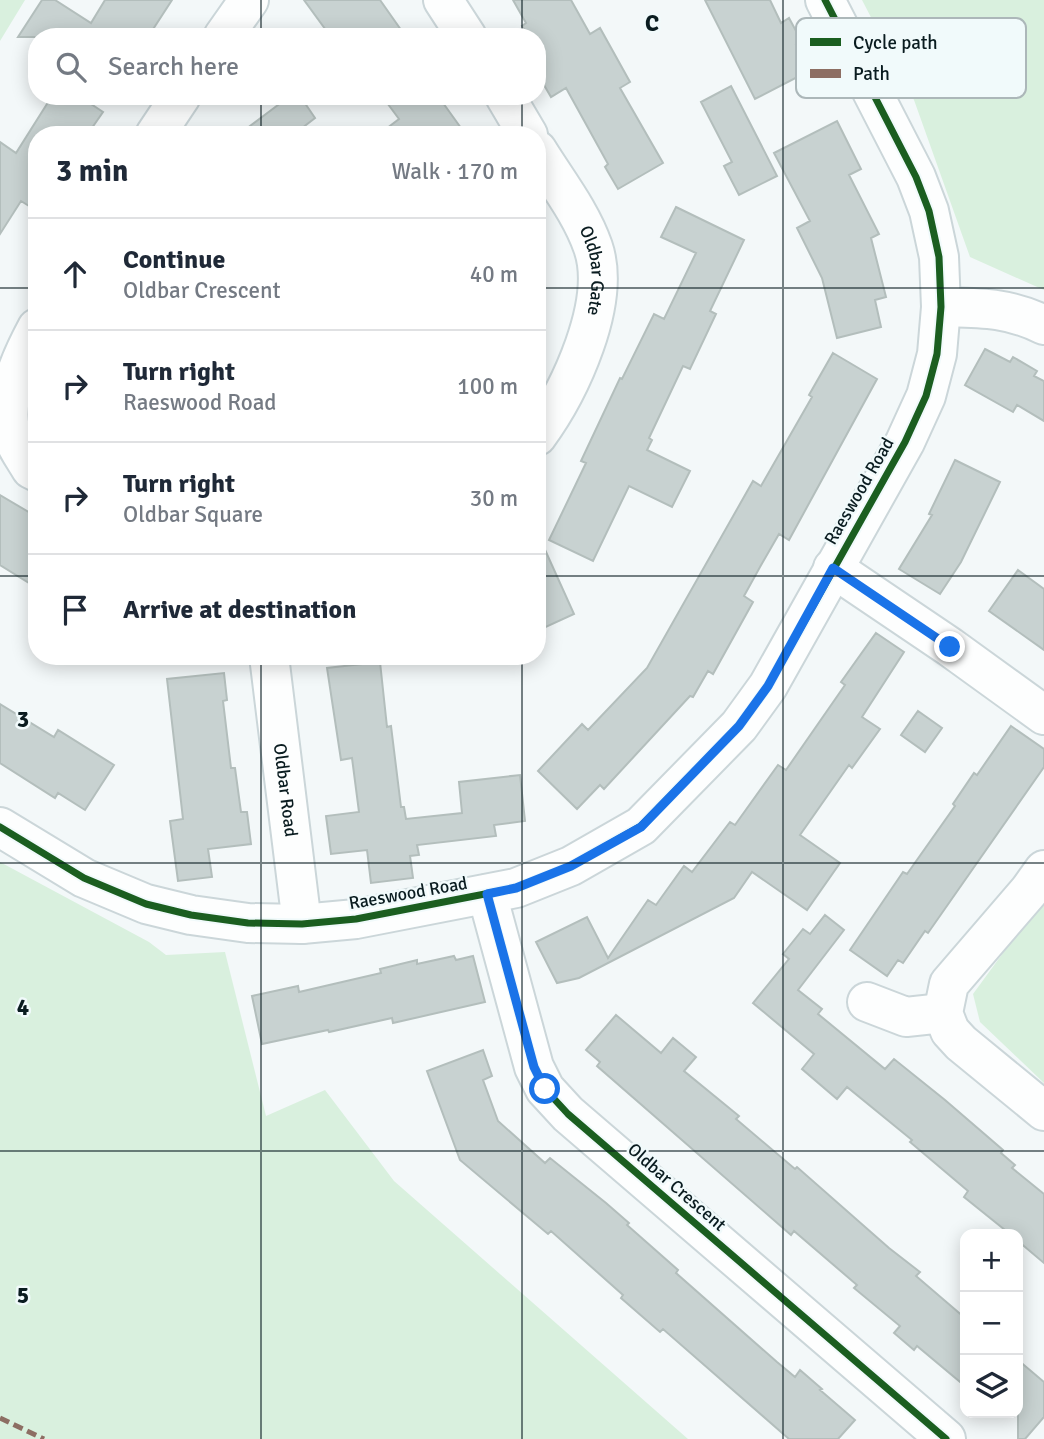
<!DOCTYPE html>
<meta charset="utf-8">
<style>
:root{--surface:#fff;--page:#f2f2f3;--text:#1f2937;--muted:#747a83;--line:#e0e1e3}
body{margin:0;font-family:Signika,sans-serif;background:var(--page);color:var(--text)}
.controls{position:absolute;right:21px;bottom:21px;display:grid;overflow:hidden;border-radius:14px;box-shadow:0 4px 18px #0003}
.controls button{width:63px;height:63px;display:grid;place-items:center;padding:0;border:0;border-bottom:2px solid var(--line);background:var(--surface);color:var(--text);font:35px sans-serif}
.stop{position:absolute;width:21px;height:21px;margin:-16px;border:5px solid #1a73e8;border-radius:50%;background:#fff}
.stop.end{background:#1a73e8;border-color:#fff;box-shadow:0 2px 7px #0008}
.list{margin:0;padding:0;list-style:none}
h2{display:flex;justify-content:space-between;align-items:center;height:91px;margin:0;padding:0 28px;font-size:30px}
h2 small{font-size:23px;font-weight:400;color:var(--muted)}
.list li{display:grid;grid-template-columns:46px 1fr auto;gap:21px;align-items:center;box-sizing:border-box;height:112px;padding:0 28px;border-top:2px solid var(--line)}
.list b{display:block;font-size:26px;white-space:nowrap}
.list p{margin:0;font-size:23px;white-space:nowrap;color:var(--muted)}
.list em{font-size:23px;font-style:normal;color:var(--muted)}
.icon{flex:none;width:38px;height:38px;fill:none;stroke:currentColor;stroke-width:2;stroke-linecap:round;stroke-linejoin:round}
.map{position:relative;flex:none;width:1044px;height:1439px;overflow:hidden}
.search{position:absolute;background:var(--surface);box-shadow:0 4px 18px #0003;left:28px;top:28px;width:518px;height:77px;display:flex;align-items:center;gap:18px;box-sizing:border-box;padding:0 24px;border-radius:28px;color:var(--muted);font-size:26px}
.panel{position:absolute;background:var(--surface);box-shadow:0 4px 18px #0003;left:28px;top:126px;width:518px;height:539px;border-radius:28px}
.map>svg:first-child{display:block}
.green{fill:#d9f0de}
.building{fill:#c8d2d1;stroke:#b3bebc;stroke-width:2}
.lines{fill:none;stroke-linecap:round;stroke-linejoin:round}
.minor-casing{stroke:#cbd6d9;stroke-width:42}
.minor{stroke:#fdfefe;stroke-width:38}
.quiet{stroke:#8d6e63;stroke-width:5;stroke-dasharray:10 5;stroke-linecap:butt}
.cycleway-casing{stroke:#f1fafb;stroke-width:11}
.cycleway{stroke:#1b5e20;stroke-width:7}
.route{stroke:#1a73e8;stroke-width:9}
.grid{fill:none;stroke:#0a1c20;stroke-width:2;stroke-opacity:0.55}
.labels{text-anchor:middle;stroke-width:5;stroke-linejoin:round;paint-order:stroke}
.street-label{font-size:18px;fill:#0a1c20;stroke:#f1fafb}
.key{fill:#f1fafb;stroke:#acb7b9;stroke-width:2}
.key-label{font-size:19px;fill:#0a1c20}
.grid-label{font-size:23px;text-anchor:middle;font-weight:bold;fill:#0a1c20;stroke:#f1fafb;stroke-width:5;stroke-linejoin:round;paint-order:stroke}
</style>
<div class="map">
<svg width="1044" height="1439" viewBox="0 0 1044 1439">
<rect width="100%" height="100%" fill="#f3f8f9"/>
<path class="green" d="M0 0H25L0 41Z
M862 0H1044V290L970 257 914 100Z
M0 862 149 942 166 955 225 952 266 1116 325 1090 394 1181 688 1439H0Z
M1044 897V1083L980 1022 973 994Z"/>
<path class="building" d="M42 0H55L91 23 105 0H172L148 37H18Z
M304 0H380L406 37H331Z
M513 0H571L590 34 600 28 630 82 620 88 663 163 618 189 605 167 608 164 566 88 551 97 537 73V37H529L522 26 526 23Z
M705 0H770L781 23 789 18 802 42 796 45 809 71 755 99Z
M731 86 777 176 739 195 724 166 732 162 701 102Z
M52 96H79L103 112 87 135H37V211L21 201 0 234V142L16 153Z
M290 96H300L315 118 293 135H238Z
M382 96H438L466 135H378L399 119Z
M837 121 861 169 849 175 879 234 871 238 886 297 875 300 881 327 837 338 822 278 797 228 810 221 774 153Z
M676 207 744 240 710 311 716 314 690 369 683 366 649 438 652 440 647 450 690 471 672 507 629 486 593 561 549 540 586 463 581 461 620 378 622 379 654 314 664 319 696 253 661 237Z
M985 349 1010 362 1013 357 1037 371 1034 376 1044 381V421L1017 405 1013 412 965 385Z
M833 353 877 379 789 540 779 534 760 567 744 596 753 602 713 674 708 671 693 697 690 696 604 789 600 785 577 809 538 771 582 724 588 730 647 668 753 481 761 486 812 397 809 395Z
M955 460 1000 482 961 562 940 594 899 569 932 515 929 514Z
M0 495 37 517V588L0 565Z
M537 532 574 614 537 631Z
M1018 570 1044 589V650L989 611Z
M876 633 904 652 862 717 880 729 852 768 849 765 800 835 840 863 807 910 752 872 734 898 579 978 557 983 536 942 587 917 608 958 648 900 656 905 684 866 692 872 730 822 735 825 778 765 786 770 845 685 841 682Z
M380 662 387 727 391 726 401 807H404L406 819 462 813 459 782 520 775 525 821 494 825 496 836 417 845 419 855 410 856 413 878 371 883 367 850 331 854 326 816 359 812 352 758 341 760 327 668Z
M224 673 227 700 223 701 231 768H235L241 812H247L251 844 208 849 212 877 178 881 170 821 183 819 167 679Z
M0 704 54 737 58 730 114 765 85 810 58 793 55 798 0 763Z
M918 711 942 728 925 752 901 735Z
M1011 726 1044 749V767L928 933 925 931 903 963 898 960 887 976 850 950 903 872 907 874 955 806 953 804 974 773 977 775Z
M825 915 844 930 798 990 822 1009 818 1014 885 1069 894 1059 945 1100 1003 1150 1001 1153 1015 1165 1012 1168 1044 1194V1263L1018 1241V1234H1010L964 1197 968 1191 910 1142 912 1140 847 1087 837 1099 802 1069 814 1054 753 1003 789 959 783 954 803 929 810 934Z
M454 956 456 960 473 956 485 1002 393 1023 392 1018 329 1032 328 1030 262 1044 252 996 298 986 299 992 381 973 380 969 417 960V964Z
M616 1015 661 1053 673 1038 696 1057 684 1071 739 1116 736 1119 795 1169 797 1167 889 1248 920 1272 916 1276 965 1318V1386L917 1346 914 1350 894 1333 900 1326 854 1288 857 1285 794 1231 791 1235 597 1066 600 1062 586 1050Z
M483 1050 492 1076 483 1080 498 1121 545 1163 550 1158 606 1203 629 1223 627 1225 678 1270 676 1273 777 1362 795 1377 800 1370 822 1389 820 1390 855 1420 838 1439H789L663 1329 660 1332 621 1298 623 1295 551 1231 548 1234 460 1160 427 1071Z
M1018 1360 1044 1382V1417L1025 1439H1018Z"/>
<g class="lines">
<g class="minor-casing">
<g id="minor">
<path d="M443 0 467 37"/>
<path d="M223 37 249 0"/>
<path d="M505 96 528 135"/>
<path d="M155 135 181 96"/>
<path id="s1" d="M537 150C556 181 581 212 593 247 612 302 570 391 537 436"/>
<path d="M941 307C980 308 1008 307 1044 325"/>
<path d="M37 328C22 356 3 396 10 429 13 442 24 457 31 469L37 472"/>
<path d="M833 568 950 647 1044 715"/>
<path id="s2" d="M269 656 302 924"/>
<path d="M0 827 84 878 146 904 191 915 248 923 302 924 356 919 516 888 571 866 641 826 739 726 768 686 905 442 926 396 937 354 941 307 939 257 929 211 916 177 825 0"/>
<path d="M1044 870 1029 891 949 984 943 1013 950 1031 961 1043 1044 1111"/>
<path d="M487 894 534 1067 545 1089 568 1114 946 1439"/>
<path d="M867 1002 906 1017 943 1013"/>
</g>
</g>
<use href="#minor" class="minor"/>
<path class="quiet" d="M0 1418 44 1439"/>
<g class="cycleway-casing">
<path id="cycleway" d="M0 827 84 878 146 904 191 915 248 923 302 924 356 919 516 888 571 866 641 826 739 726 768 686 905 442 926 396 937 354 941 307 939 257 929 211 916 177 825 0
M487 894 534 1067 545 1089 568 1114 946 1439"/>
</g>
<use href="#cycleway" class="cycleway"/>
</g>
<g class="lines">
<path class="route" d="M545 1089 534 1067 487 894 516 888 571 866 641 827 739 726 768 686 833 568 950 647"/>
</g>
<path class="grid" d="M261 0V37M522 0V37M783 0V1439M261 96V135M522 96V135M0 288H37M537 288H1044M0 576H37M537 576H1044M261 656V1439M522 656V1439M0 863H1044M0 1151H1044"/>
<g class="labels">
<g class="street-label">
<text dy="6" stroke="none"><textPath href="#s1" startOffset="136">Oldbar Gate</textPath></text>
<text transform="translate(859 491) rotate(-60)" y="6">Raeswood Road</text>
<text dy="6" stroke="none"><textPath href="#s2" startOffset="135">Oldbar Road</textPath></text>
<text transform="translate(408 893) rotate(-10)" y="6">Raeswood Road</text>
<text transform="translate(677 1187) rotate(41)" y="6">Oldbar Crescent</text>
</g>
</g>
<rect x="796" y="18" width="230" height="80" rx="10" class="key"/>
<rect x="810" y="38" width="31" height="8" fill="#1b5e20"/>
<rect x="810" y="69" width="31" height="9" fill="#8d6e63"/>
<g class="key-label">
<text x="853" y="49">Cycle path</text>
<text x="853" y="80">Path</text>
</g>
<g class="grid-label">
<text x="652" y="31">C</text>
<text x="23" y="727">3</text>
<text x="23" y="1015">4</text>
<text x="23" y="1303">5</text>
</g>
</svg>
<div class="controls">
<button>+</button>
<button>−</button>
<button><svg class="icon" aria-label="layers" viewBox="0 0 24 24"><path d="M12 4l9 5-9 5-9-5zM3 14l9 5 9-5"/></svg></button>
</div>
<div class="stop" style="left:545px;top:1089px"></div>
<div class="stop end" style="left:950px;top:647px"></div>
<div class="search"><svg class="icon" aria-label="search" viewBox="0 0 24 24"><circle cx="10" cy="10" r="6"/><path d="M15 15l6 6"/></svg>Search here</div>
<section class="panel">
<h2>3 min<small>Walk · 170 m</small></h2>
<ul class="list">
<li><svg class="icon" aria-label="ahead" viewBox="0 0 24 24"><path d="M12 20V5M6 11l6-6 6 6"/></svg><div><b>Continue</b><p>Oldbar Crescent</p></div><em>40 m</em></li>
<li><svg class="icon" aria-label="right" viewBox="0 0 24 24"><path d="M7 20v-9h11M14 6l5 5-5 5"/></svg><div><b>Turn right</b><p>Raeswood Road</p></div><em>100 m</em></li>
<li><svg class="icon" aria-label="right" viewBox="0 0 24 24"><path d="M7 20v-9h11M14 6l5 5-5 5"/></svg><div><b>Turn right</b><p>Oldbar Square</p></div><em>30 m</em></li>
<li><svg class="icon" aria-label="arrive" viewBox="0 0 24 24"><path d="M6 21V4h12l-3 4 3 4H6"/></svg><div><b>Arrive at destination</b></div></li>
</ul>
</section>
</div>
